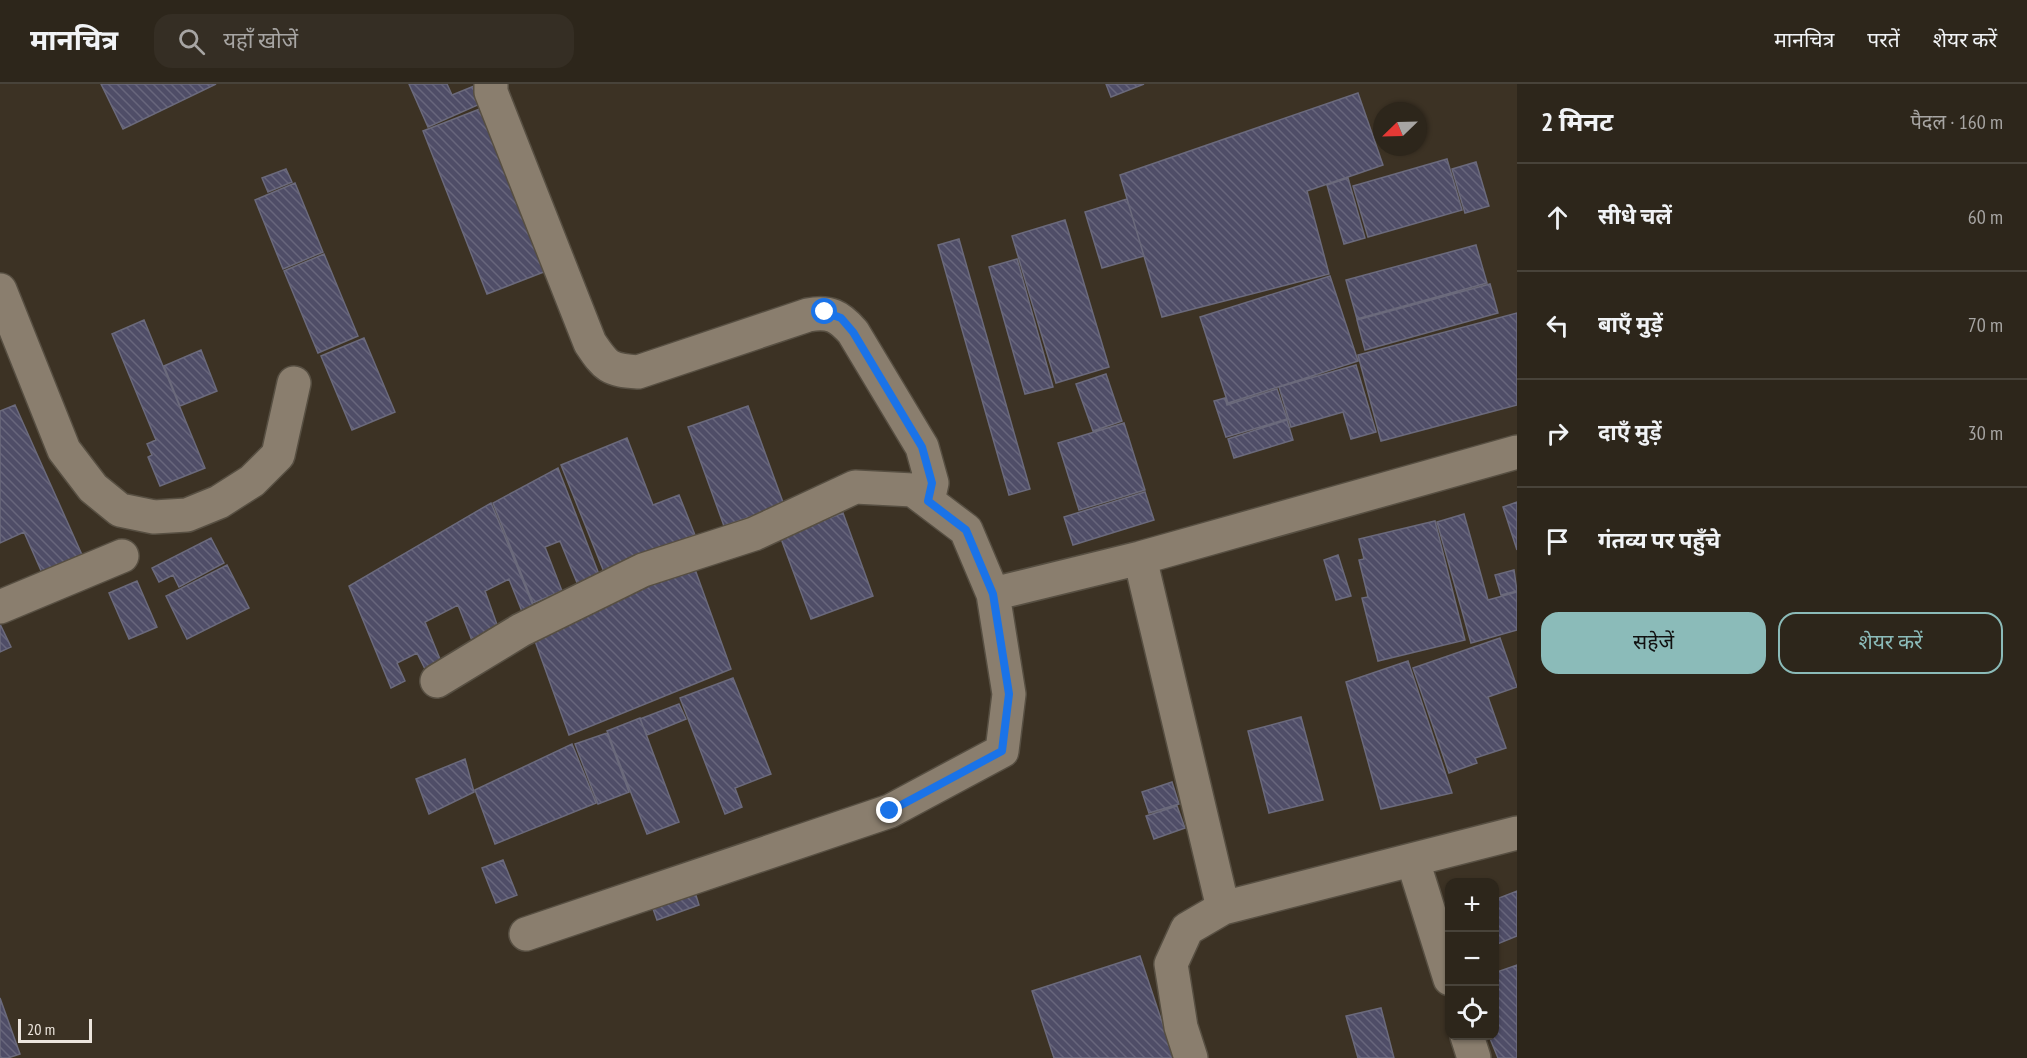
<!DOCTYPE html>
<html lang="hi">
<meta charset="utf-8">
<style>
:root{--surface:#2d261b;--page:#352e24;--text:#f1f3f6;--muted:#a7a5a3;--line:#48433a;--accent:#8bbbb9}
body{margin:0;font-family:"PT Sans Narrow","Noto Sans Devanagari",sans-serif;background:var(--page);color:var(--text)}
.controls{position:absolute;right:18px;bottom:18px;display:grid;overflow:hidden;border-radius:12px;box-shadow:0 2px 4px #0004}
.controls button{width:54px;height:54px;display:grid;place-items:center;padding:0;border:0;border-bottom:2px solid var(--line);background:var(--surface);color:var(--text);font:30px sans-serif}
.compass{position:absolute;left:1373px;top:18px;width:54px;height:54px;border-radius:50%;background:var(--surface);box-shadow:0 2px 4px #0004;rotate:247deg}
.scale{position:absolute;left:18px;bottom:15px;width:74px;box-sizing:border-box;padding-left:6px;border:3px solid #ece5dd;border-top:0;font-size:16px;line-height:21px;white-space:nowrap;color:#ece5dd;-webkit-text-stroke:4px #3c3224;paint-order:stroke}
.stop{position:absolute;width:18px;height:18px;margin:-14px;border:4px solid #1a73e8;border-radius:50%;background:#fff}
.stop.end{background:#1a73e8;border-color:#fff;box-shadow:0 2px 6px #0008}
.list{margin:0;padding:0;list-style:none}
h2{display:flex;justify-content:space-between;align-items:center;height:78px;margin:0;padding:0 24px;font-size:26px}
h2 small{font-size:20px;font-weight:400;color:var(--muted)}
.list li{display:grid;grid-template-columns:39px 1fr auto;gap:18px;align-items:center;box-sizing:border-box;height:108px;padding:0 24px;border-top:2px solid var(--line)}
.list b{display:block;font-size:22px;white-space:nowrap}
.list em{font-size:20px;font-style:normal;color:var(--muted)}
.actions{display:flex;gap:12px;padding:18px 24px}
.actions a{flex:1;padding:14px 0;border:2px solid var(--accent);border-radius:18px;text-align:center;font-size:21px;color:var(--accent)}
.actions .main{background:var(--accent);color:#111}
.icon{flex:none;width:33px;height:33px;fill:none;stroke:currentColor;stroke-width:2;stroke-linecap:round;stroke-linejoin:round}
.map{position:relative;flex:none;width:1517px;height:974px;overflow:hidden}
header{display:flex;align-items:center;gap:36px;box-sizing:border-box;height:84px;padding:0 30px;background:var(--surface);border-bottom:2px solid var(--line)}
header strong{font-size:28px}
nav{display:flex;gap:33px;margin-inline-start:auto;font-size:21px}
.search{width:420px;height:54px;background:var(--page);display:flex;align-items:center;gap:15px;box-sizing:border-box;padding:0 21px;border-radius:18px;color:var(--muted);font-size:22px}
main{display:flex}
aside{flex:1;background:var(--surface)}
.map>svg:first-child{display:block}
.building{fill:url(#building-back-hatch);stroke:#6b6a7c;stroke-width:1.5}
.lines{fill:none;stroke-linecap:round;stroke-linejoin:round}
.minor-casing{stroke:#574f42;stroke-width:36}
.minor{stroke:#8a7e6e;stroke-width:33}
.route{stroke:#1a73e8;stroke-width:8}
</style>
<header>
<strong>मानचित्र</strong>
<div class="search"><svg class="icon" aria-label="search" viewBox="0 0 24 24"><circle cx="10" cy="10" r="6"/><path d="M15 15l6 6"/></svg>यहाँ खोजें</div>
<nav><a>मानचित्र</a><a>परतें</a><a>शेयर करें</a></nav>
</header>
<main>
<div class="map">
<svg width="1517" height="974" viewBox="0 0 1517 974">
<defs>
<pattern id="building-back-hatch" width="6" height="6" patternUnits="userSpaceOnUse" patternTransform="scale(1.5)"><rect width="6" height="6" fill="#4f4d67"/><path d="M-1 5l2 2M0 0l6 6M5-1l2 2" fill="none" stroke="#68667c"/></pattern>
</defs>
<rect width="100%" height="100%" fill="#3c3224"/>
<path class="building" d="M101 0H216L123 45Z
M409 0H447L452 11 479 0 489 16 428 43Z
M1106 0H1144L1111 13Z
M1358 9 1383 81 1307 107 1329 190 1162 233 1120 91Z
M490 21 554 184 487 210 423 47Z
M1447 75 1462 126 1368 153 1353 102Z
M1476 78 1489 122 1465 129 1452 85Z
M286 85 292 98 268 108 262 94Z
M1348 94 1365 154 1344 160 1327 101Z
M295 99 323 168 283 185 255 116Z
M1127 115 1144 172 1102 184 1085 128Z
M1065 136 1109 283 1056 299 1012 152Z
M959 155 1030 405 1009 411 938 161Z
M1476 161 1487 199 1357 235 1346 196Z
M324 170 358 252 318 269 284 187Z
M1017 175 1053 303 1025 310 989 183Z
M1330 192 1358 277 1228 319 1200 233Z
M1490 200 1498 229 1365 266 1357 236Z
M1517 229V321L1381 357 1358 271Z
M144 236 205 384 160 402 148 373 152 371 147 360 156 356 112 250Z
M364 254 395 328 352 346 321 272Z
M201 266 217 307 180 322 164 282Z
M1356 281 1376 348 1351 355 1343 328 1291 343 1279 303Z
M1106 290 1122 337 1093 347 1076 300Z
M1277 305 1287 335 1226 353 1214 317 1225 314 1227 321Z
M15 321 83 473 43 491 24 448 0 459V327Z
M748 322 784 421 724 442 688 343Z
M1287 336 1293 356 1234 374 1228 355Z
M1124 339 1145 406 1079 426 1058 359Z
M627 354 653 421 679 411 695 451 604 488 561 381Z
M558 384 600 493 578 501 560 457 545 463 562 507 533 519 493 419Z
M1145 408 1154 436 1073 461 1064 433Z
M1517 418V466L1503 423Z
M491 419 534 524 523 530 509 495 485 507 500 549 473 559 458 521 425 538 442 580 426 587 417 569 397 579 405 597 391 604 349 502Z
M843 429 873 512 811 535 780 452Z
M1464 430 1488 516 1517 508V546L1471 559 1437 438Z
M1435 437 1465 556 1378 577 1362 514 1368 513 1359 476 1364 475 1359 455Z
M211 454 224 479 179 503 173 491 159 498 152 484Z
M1338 471 1351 512 1336 516 1324 476Z
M692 477 731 585 569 651 531 546Z
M227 481 249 524 187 555 166 512Z
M1514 486 1517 507 1501 511 1495 491Z
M137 497 157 543 129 555 109 509Z
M0 540 11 563 0 568Z
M1500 554 1517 603 1488 613 1506 664 1475 674 1477 679 1449 689 1413 584Z
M1408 577 1452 709 1381 725 1346 598Z
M733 594 771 690 735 704 742 723 725 730 680 614Z
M679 620 686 635 647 651 640 635Z
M1301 633 1323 716 1269 729 1248 647Z
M640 634 679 738 647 750 607 647Z
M607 649 629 708 598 720 575 660Z
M572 660 596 719 495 760 475 706Z
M465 675 474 708 429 730 416 695Z
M1172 698 1179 720 1149 729 1142 708Z
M1177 722 1185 744 1154 755 1146 732Z
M503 776 517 811 496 819 482 784Z
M694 805 699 821 657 836 651 819Z
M1517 807V852L1495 861 1494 816Z
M1140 872 1174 974H1054L1032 907Z
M1517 881V974H1498L1489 952H1494V889Z
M0 914 20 970 8 974H0Z
M1381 924 1394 974H1358L1346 932Z"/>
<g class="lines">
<g class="minor-casing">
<path id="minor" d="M491 0V8L590 259C606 283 609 286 638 288L808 231C830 227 839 232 853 248L922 363 932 399 928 417
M0 206 64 366 93 404 120 426 154 433 187 431 219 418 252 397 278 371 294 299
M1140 474 1223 824
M0 523 122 472
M437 597 521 546 643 486 754 450 855 403 913 406 966 446 993 510
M1413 777 1450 895
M526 850 890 727 1002 667 1009 610 993 510 1140 474 1517 368
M1467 952 1474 974
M1191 974 1181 943 1171 880 1187 845 1223 824 1517 749"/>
</g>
<use href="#minor" class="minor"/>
</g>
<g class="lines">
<path class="route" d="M825 228 841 234 853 248 922 363 932 399 928 417 966 446 993 510 1009 610 1002 667 890 727"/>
</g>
</svg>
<div class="controls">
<button>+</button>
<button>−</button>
<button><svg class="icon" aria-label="locate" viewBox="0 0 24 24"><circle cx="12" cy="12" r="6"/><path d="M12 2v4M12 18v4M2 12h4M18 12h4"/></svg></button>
</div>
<svg class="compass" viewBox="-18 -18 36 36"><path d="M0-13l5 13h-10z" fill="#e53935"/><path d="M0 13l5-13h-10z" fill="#a7a5a3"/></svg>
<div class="scale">20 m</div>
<div class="stop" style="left:825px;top:228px"></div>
<div class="stop end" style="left:890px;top:727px"></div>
</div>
<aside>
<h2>2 मिनट<small>पैदल · 160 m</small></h2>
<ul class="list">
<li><svg class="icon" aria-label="ahead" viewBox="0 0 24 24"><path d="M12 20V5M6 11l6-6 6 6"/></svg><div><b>सीधे चलें</b></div><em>60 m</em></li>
<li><svg class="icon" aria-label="left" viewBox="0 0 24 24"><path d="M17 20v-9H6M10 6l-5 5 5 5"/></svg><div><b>बाएँ मुड़ें</b></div><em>70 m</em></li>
<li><svg class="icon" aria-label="right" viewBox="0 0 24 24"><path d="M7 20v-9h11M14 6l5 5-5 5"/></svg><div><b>दाएँ मुड़ें</b></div><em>30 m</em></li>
<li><svg class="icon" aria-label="arrive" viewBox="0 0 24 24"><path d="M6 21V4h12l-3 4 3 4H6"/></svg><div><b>गंतव्य पर पहुँचे</b></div></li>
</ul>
<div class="actions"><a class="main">सहेजें</a><a>शेयर करें</a></div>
</aside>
</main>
